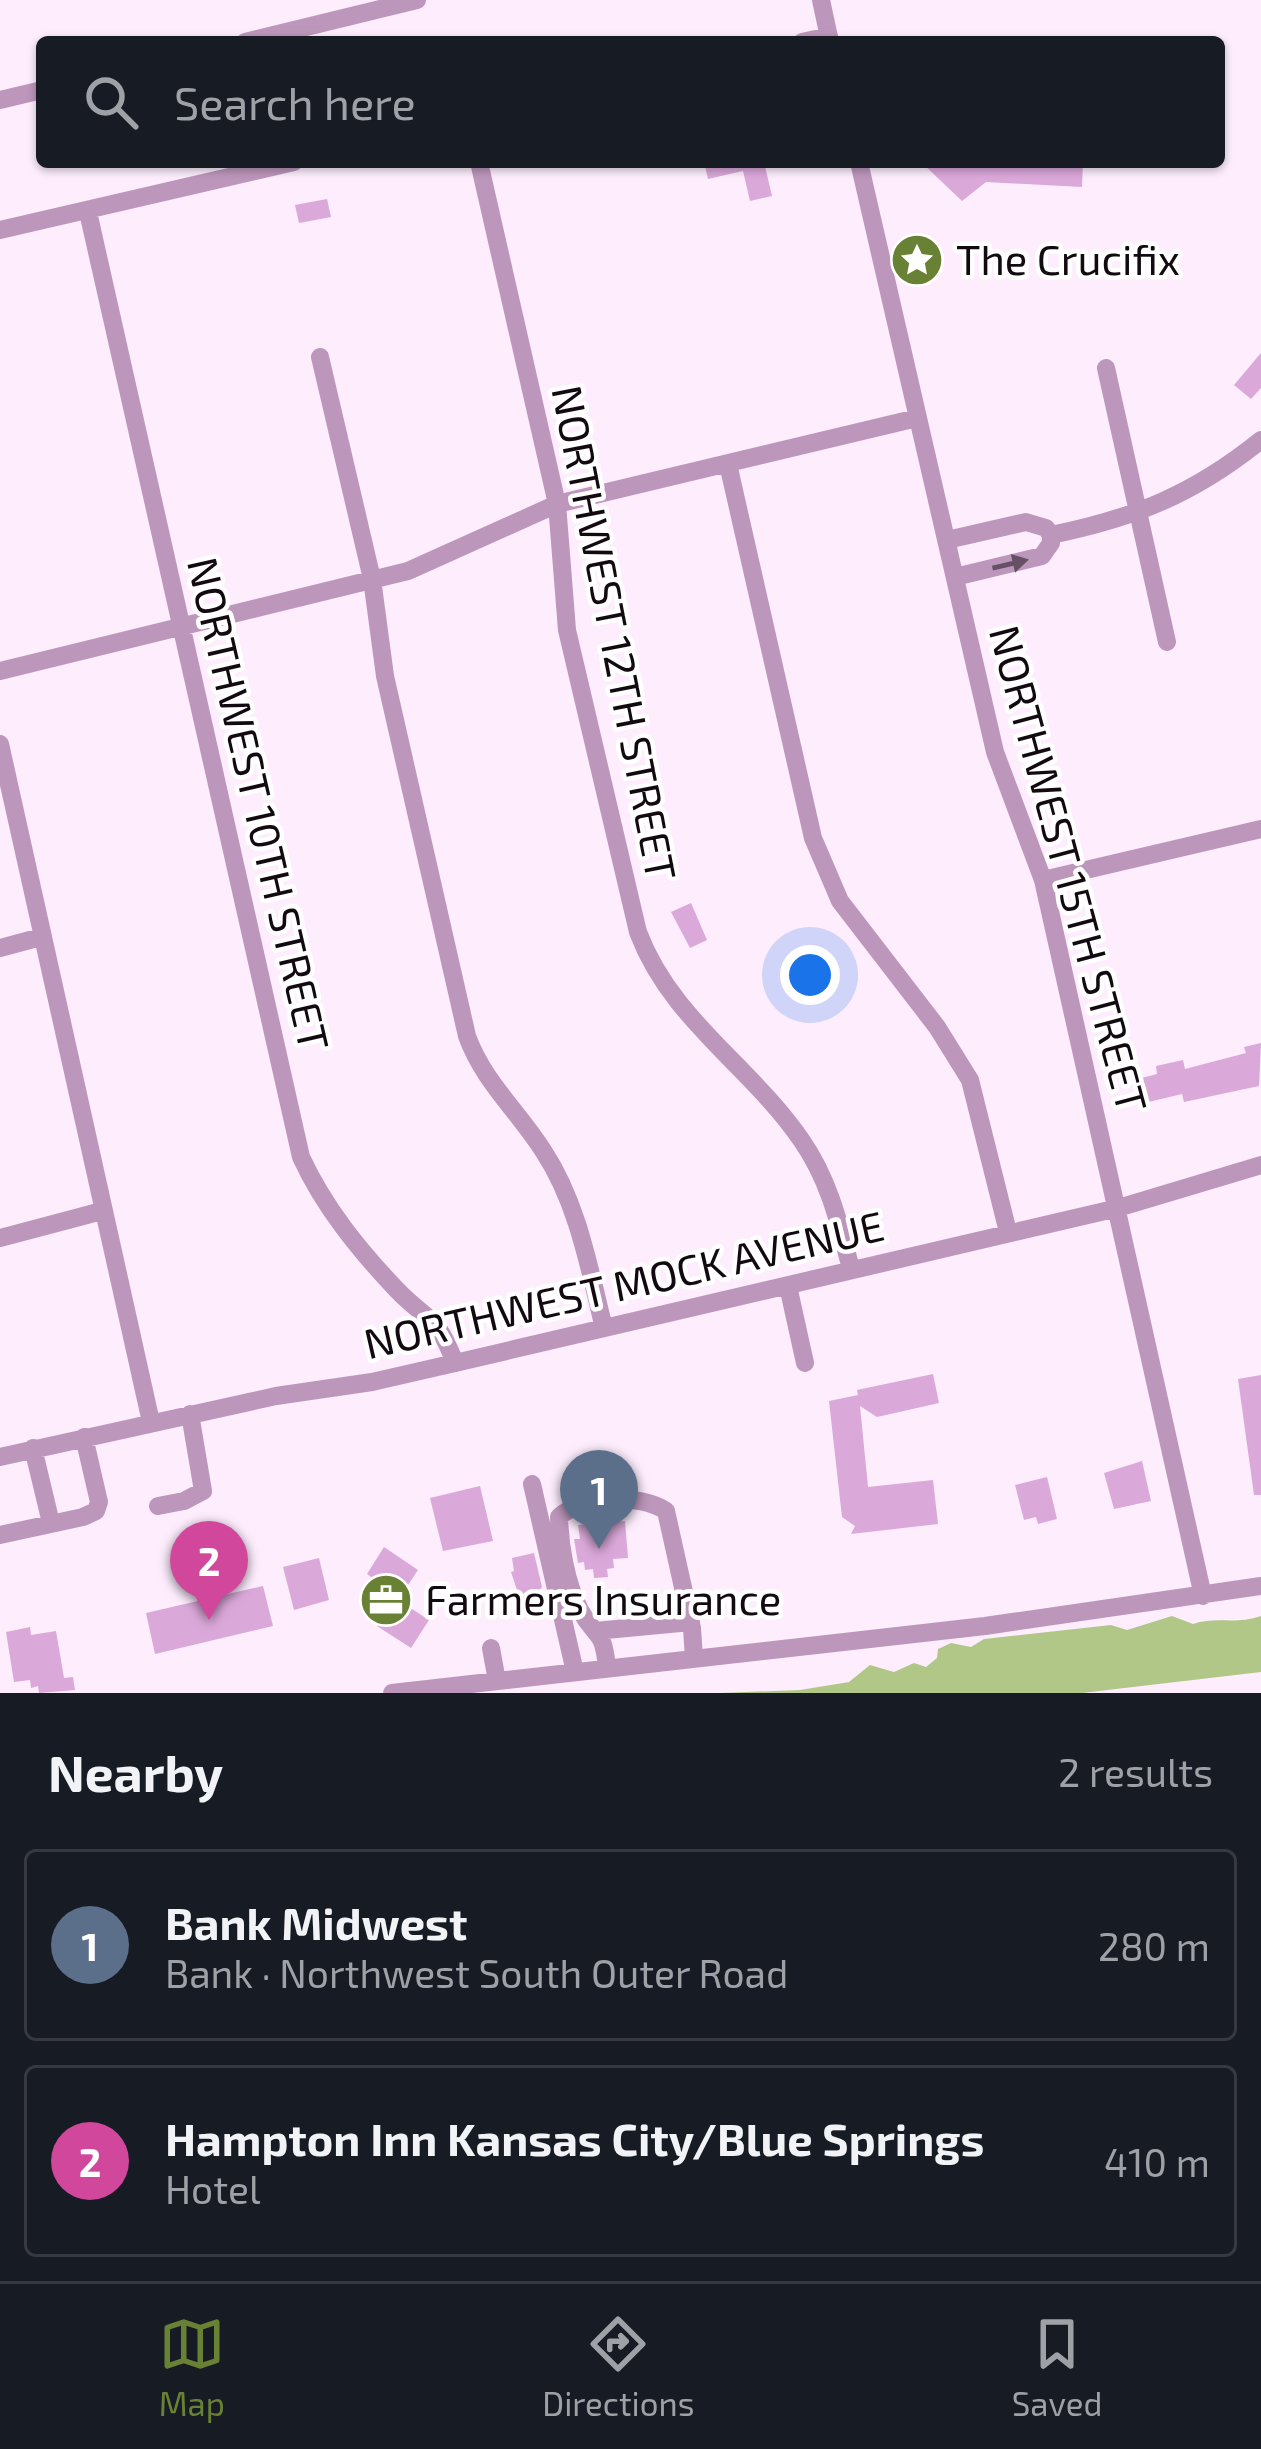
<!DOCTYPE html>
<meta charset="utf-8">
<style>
:root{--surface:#171b24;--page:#20242c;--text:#f1f3f6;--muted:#9ea1a6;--line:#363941;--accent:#698134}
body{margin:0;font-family:"Exo 2",sans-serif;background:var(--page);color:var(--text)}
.you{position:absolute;left:810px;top:975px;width:42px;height:42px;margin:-30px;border:9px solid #fff;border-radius:50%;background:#1a73e8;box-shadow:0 0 0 18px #1a73e833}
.badge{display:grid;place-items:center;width:78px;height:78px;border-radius:50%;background:var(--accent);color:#fff;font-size:39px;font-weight:700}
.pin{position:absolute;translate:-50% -99px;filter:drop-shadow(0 3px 6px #0008)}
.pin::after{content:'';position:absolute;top:63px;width:42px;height:36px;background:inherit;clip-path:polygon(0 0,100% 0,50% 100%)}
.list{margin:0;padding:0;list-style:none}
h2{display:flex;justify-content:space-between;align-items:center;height:156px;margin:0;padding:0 48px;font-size:51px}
h2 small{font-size:39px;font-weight:400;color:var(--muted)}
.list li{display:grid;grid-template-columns:78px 1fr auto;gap:36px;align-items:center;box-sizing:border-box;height:192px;margin:0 24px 24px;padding:0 24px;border:3px solid var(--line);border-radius:12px}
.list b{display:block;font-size:45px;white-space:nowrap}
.list p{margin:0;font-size:39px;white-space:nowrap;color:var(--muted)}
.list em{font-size:39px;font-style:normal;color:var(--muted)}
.icon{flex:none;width:66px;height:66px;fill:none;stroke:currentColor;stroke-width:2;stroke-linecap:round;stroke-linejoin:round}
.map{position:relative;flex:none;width:1261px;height:1693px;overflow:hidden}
.search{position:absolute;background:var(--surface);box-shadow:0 3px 9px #0004;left:36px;right:36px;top:36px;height:132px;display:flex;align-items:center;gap:30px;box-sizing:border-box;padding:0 42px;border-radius:12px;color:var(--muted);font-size:45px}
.sheet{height:588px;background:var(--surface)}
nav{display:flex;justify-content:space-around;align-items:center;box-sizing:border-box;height:168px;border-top:3px solid var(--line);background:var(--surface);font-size:33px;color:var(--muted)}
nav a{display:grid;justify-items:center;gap:6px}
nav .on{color:var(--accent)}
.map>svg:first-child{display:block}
.forest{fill:#b0c787}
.building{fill:#dba8da}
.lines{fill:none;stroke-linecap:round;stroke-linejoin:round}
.minor{stroke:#bc96bb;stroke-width:18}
.oneway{fill:#675066}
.labels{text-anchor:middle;stroke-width:9;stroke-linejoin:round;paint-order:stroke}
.poi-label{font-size:42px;fill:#120911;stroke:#fff;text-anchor:start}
.street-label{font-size:42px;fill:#120911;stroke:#fff}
</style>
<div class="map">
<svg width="1261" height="1693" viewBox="0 0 1261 1693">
<rect width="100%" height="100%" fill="#fdedfd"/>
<path class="forest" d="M1172 1616 1193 1624C1216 1616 1236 1625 1261 1616V1672L1082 1693H720L800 1690 849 1682 870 1665 894 1672 914 1663 926 1667 937 1658 938 1649 951 1643 971 1647 984 1639 1111 1625 1127 1630Z"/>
<path class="building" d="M704 162H764L772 196 750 201 743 171 708 179Z
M921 162H1083L1082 187 986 182 962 201Z
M327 199 331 217 299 223 295 205Z
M1261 353V388L1251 399 1234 385Z
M691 903 707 940 690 948 671 912Z
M1261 1043 1259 1086 1184 1102 1182 1094 1140 1104 1134 1080 1157 1074 1156 1066 1183 1060 1185 1069 1246 1053 1244 1047Z
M933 1374 939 1403 877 1417 860 1406 868 1487 933 1480 938 1524 851 1534 855 1526 842 1517 829 1401 858 1395 857 1390Z
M1261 1375V1495H1254L1238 1379Z
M1142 1461 1151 1501 1114 1509 1104 1473Z
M1047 1477 1057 1519 1038 1524 1036 1517 1024 1520 1015 1485Z
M480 1486 493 1541 443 1551 430 1498Z
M625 1521 628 1558 613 1559 614 1568 607 1569 608 1577 594 1578 593 1569 585 1570 584 1562 578 1563 574 1539H580L578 1525Z
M384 1547 418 1570 398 1600 429 1620 411 1648 377 1626 387 1610 376 1603 386 1587 367 1574Z
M534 1553 542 1587 538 1592 519 1596 511 1572 514 1571 512 1558Z
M319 1558 329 1600 294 1610 283 1567Z
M263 1586 273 1626 155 1654 146 1613Z
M30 1627 31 1635 56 1631 64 1678 73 1677 75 1690 39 1693 38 1686 31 1688 30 1680 14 1682 6 1632Z"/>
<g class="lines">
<path class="minor" d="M821 0 830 42
M245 42 417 0
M802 42 829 36
M0 100 42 90
M479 162 557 504 567 630 638 932C671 1020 751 1066 802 1141 829 1180 839 1223 851 1269
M859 162 995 752 1043 880 1203 1596
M88 212 301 1157C324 1207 359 1250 397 1290 429 1323 436 1313 455 1363
M0 230 294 162
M320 357 372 579 385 676 467 1036C483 1081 519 1112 544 1152 578 1204 589 1268 604 1328
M1106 368 1167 642
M728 464 813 838 840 901 937 1027 970 1080 1008 1232
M1051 535C1135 518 1194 494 1261 440
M947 540 1026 522 1046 528 1051 535
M955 577 1042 556 1051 543V535
M0 671 408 571 557 504 917 418
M0 744 151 1422
M1043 880 1261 829
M0 948 41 937
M0 1238 102 1211
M788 1286 805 1363
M33 1448 51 1523
M0 1457 276 1396 372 1382 455 1363 1118 1208 1261 1165
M532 1484 575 1672
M158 1506 184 1501 203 1491 190 1414
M0 1535 83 1517 96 1511 99 1502 84 1437
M595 1631 691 1622
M491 1648 497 1681
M607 1668C603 1627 597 1641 580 1610 566 1583 560 1547 559 1517 582 1496 640 1493 666 1511L692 1628 694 1659
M392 1693 985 1626 1261 1586"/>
</g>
<defs><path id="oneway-solid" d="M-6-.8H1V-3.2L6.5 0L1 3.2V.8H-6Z" transform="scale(3)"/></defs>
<use class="oneway" href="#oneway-solid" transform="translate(1010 564) rotate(-13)"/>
<defs>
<g id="sight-disc" transform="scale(2.7)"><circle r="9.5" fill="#698134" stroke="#fff"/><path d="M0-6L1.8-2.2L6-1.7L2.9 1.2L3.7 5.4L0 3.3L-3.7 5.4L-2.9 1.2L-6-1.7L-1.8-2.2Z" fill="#fff"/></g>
<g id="office-disc" transform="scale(2.7)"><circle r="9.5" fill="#698134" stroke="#fff"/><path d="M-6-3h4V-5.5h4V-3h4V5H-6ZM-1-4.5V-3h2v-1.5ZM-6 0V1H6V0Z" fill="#fff"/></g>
</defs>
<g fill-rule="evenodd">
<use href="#sight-disc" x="917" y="260"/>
<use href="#office-disc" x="386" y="1600"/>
</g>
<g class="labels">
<g class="poi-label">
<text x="956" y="275">The Crucifix</text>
<text x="425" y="1615">Farmers Insurance</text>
</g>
<g class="street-label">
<text transform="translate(614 633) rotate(79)" y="15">NORTHWEST 12TH STREET</text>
<text transform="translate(258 804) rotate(77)" y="15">NORTHWEST 10TH STREET</text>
<text transform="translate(1068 869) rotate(75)" y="15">NORTHWEST 15TH STREET</text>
<text transform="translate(624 1285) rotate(-13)" y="15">NORTHWEST MOCK AVENUE</text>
</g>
</g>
</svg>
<div class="you"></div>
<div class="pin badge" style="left:599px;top:1549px;background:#5c6f8a">1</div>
<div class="pin badge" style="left:209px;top:1620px;background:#d1479c">2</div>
<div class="search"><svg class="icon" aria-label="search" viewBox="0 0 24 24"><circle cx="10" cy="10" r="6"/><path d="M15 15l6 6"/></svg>Search here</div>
</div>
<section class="sheet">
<h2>Nearby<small>2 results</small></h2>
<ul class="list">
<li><span class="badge" style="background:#5c6f8a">1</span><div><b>Bank Midwest</b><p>Bank · Northwest South Outer Road</p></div><em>280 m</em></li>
<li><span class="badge" style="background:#d1479c">2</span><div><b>Hampton Inn Kansas City/Blue Springs</b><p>Hotel</p></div><em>410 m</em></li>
</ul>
</section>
<nav>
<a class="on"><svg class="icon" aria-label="map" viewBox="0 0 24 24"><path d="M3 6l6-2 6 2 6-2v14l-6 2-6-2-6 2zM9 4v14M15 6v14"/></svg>Map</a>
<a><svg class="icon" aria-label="directions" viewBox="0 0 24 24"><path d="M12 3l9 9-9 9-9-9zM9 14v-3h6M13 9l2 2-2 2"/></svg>Directions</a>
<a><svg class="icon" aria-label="saved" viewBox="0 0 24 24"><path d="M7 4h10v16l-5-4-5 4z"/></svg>Saved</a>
</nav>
